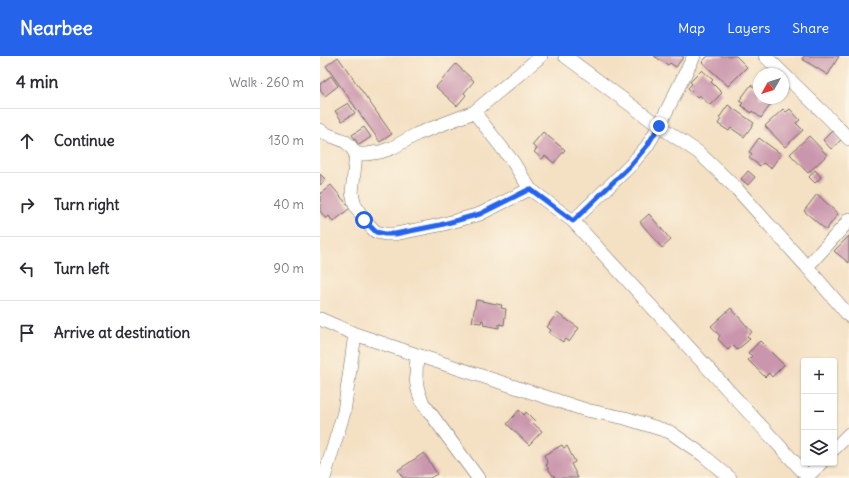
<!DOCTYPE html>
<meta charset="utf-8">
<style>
:root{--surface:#fff;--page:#f2f2f3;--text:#2b2b33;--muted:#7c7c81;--line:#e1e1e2;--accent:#2563eb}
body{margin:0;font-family:Delius,sans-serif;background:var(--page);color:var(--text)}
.controls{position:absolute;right:12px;bottom:12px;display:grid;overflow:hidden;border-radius:4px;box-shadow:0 1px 3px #0004}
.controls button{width:36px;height:36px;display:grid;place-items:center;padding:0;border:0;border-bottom:1px solid var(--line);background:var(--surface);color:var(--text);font:20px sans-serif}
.compass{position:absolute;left:433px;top:12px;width:36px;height:36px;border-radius:50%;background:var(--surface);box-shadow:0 1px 3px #0004;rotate:231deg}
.stop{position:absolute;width:12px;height:12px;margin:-9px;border:3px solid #2563eb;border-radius:50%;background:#fff}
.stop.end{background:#2563eb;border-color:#fff;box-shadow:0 1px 4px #0008}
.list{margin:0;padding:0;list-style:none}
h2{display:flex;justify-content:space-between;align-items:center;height:52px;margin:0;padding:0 16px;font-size:17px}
h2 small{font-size:13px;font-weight:400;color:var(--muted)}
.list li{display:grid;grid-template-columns:26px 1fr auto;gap:12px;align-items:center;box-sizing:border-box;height:64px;padding:0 16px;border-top:1px solid var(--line)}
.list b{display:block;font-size:15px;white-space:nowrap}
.list em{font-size:13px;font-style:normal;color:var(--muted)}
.icon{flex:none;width:22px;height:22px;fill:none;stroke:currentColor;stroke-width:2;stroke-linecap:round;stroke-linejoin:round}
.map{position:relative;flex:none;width:529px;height:422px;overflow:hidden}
header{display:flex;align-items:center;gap:24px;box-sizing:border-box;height:56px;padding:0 20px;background:var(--accent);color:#fff}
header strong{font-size:19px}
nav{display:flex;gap:22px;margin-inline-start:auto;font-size:14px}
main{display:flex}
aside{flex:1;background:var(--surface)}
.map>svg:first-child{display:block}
.building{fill:#ca96ad}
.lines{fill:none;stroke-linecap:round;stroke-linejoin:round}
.minor-casing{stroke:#716a60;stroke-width:14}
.minor{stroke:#fff;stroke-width:13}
.route{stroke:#2563eb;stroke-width:5}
</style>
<header>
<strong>Nearbee</strong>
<nav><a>Map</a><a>Layers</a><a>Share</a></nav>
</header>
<main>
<aside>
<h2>4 min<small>Walk · 260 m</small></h2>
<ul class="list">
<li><svg class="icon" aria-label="ahead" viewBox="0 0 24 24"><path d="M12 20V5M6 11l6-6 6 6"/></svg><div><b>Continue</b></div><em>130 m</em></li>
<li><svg class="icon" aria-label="right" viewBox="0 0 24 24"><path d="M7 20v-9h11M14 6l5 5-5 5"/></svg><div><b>Turn right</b></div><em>40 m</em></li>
<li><svg class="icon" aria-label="left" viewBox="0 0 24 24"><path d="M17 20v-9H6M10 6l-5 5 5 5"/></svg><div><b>Turn left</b></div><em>90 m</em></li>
<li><svg class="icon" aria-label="arrive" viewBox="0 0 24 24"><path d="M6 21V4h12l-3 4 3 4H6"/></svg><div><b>Arrive at destination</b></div></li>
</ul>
</aside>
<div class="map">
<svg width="529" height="422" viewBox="0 0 529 422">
<rect width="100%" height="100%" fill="#fcf5e5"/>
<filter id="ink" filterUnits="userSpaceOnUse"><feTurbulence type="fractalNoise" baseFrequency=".025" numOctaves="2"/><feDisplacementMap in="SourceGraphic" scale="8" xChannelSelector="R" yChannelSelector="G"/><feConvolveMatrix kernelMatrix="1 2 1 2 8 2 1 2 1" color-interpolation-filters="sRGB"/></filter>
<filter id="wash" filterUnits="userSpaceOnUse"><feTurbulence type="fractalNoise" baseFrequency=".012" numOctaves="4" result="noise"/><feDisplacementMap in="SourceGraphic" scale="16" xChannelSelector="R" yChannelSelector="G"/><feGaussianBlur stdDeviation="0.9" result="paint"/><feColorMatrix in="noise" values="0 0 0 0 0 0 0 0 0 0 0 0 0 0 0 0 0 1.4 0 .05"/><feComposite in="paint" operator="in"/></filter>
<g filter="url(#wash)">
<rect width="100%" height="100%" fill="#f4e0c3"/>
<g id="blocks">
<path class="building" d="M334 0H364L356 11 350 7 348 9Z
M388 0H416L427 11 408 30 382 6Z
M484 0H519L508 19 482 3Z
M18 1 72 78 60 86 6 10Z
M136 8 154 25 144 37 146 39 137 50 116 31Z
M382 14 393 24 391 26 402 37 390 49 379 39 377 41 368 32 372 28 370 26Z
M11 20 18 30 5 40 0 33V28Z
M463 28 467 31 463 36Z
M431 29 439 35V42H449L453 45 441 62 432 55 431 57 421 49 423 47 419 45Z
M28 47 35 57 22 65 15 55Z
M408 49 434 67 424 81 411 72 409 75 398 68 401 63 399 62Z
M463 53 466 56 470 53 480 64 476 67 483 74 465 91 445 70Z
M44 71 51 81 39 89 32 79Z
M512 75 521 84 511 93 503 84Z
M223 76 245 94 234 107 225 100 222 103 214 96 217 93 212 89Z
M489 80 507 99 488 117 470 98Z
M439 82 461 98 451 112 443 107 440 110 429 102 432 98 429 96Z
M495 114 501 121 495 127 489 121Z
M428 115 435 121 428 129 421 123Z
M0 118 6 124 0 129Z
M11 129 30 152 13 166 9 160 6 163 0 155V138Z
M497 138 518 158 506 174 484 155Z
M329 158 351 184 342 192 320 166Z
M529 180V207L514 195Z
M156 244 182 249 181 252 186 253 184 269 179 268V272L163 269 164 265 162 264 161 267 152 266Z
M411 252 432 276 427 280 430 283 417 294 413 289 408 294 398 283 400 280 391 270Z
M237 257 259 272 249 286 245 283 243 286 229 277 231 274 227 271Z
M440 285 464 309 452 321 449 317 445 321 428 304 432 300 428 297Z
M199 354 204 359 206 356 215 365 213 367 222 375 209 389 187 368Z
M242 389 244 392 247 390 255 406 251 408 258 422H235L234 419 233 420 226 409 228 408 224 399Z
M104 397 117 418 110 422H83L78 414Z"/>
</g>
</g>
<g filter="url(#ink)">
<use href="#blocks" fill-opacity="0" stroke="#716a60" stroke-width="1"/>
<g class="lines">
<g class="minor-casing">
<path id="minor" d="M245 0 339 70 378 96 395 112 416 132 487 211 529 260
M445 0 507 60 529 83
M154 56 193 106 210 133 253 165 488 421
M0 74C8 81 19 81 27 87 31 90 33 94 36 98L32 137 35 149 44 164 56 176 65 178H75L120 169 160 158 210 133
M36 98H46L60 96 72 92 97 78 154 56 221 0
M253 165 310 110 327 90 339 70 374 0
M487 211 525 169 529 163
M0 263 35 278 97 299 266 354 305 362 350 376 383 399 410 422
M97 299C96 318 94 329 103 347L158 422
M514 393 529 378
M4 422 24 356 35 278
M486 422 501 407"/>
</g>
<use href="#minor" class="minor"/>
</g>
</g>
<g class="lines" filter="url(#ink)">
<path class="route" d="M44 164 56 176 65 178H75L120 169 160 158 210 133 253 165 310 110 327 90 339 70"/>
</g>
</svg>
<div class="controls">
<button>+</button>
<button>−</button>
<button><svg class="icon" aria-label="layers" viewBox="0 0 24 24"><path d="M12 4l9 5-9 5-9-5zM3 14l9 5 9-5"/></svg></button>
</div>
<svg class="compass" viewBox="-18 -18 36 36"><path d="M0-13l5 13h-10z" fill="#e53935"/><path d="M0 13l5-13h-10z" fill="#7c7c81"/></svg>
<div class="stop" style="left:44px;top:164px"></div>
<div class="stop end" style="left:339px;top:70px"></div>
</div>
</main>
